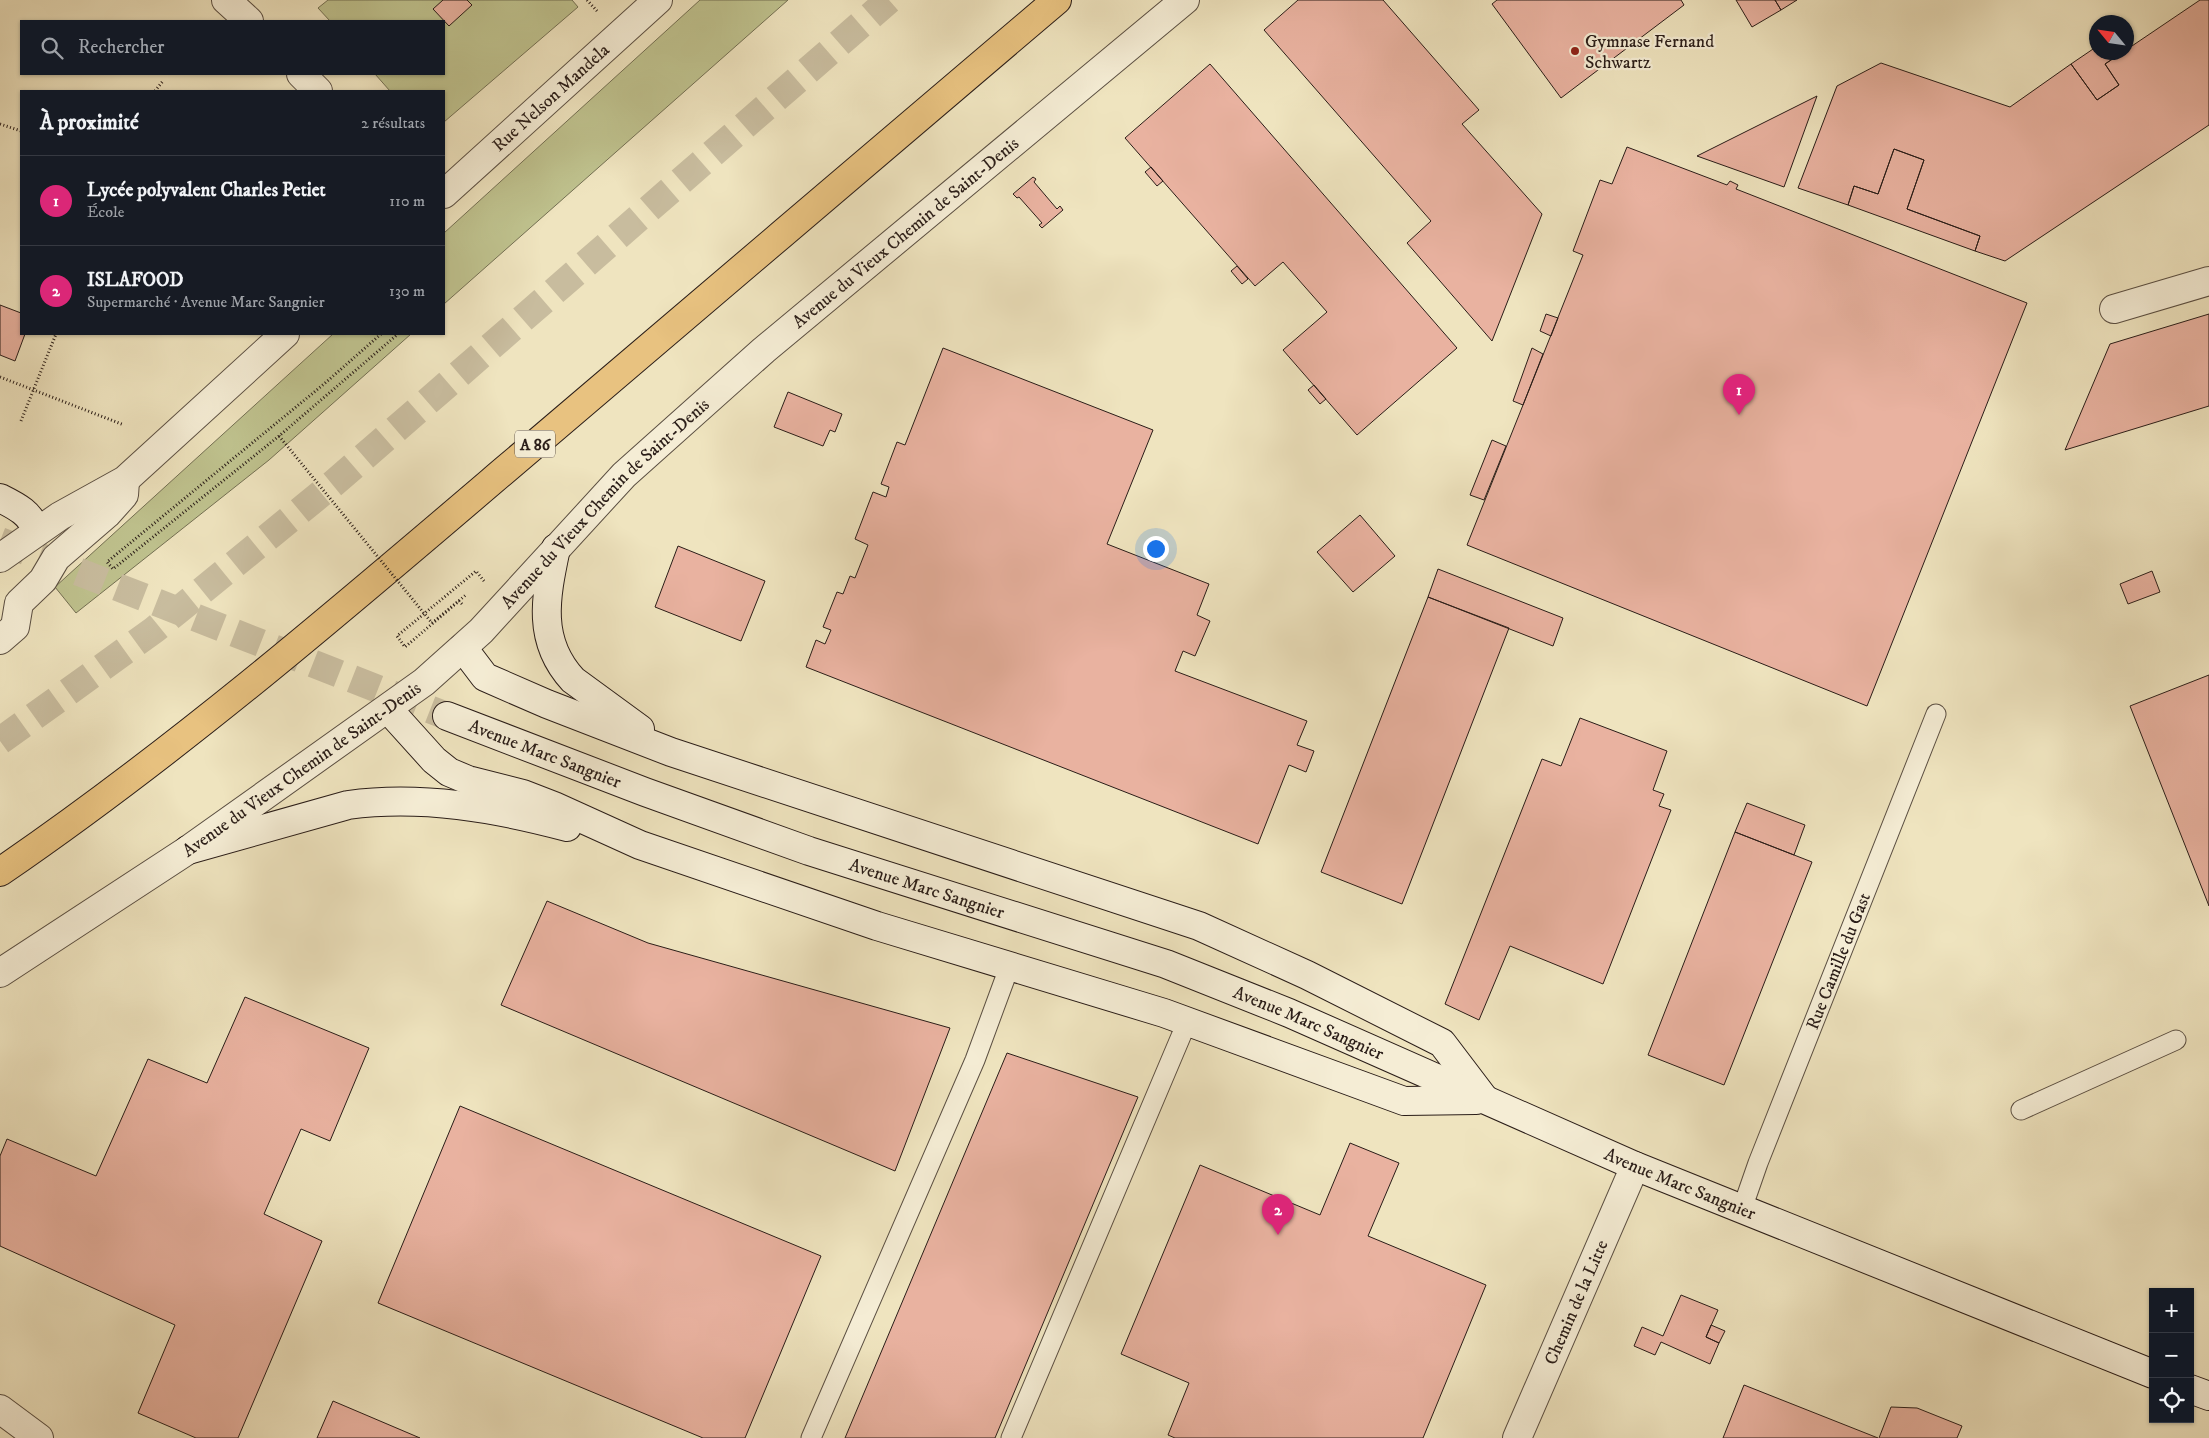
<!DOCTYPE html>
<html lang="fr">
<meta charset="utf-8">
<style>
:root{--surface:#171b24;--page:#20242c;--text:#f1f3f6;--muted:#9ea1a6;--line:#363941;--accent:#db2777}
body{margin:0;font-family:"IM FELL DW Pica",serif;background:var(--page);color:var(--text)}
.controls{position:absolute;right:15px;bottom:15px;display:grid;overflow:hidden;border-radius:0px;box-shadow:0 1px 4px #0004}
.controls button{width:45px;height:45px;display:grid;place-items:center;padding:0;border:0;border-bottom:1px solid var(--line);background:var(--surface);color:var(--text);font:25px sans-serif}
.compass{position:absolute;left:2089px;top:15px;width:45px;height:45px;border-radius:50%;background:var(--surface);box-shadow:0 1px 4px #0004;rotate:299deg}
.you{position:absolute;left:1155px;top:548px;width:18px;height:18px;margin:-12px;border:4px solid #fff;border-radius:50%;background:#1a73e8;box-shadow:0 0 0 8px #1a73e833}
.badge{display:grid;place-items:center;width:32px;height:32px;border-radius:50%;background:var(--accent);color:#fff;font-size:16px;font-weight:700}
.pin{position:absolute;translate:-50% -41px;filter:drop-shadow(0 1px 2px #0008)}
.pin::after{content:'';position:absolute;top:26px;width:18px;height:15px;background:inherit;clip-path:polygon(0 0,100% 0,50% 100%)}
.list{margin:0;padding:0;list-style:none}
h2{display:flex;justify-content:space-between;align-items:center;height:65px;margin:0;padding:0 20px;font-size:21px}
h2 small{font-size:16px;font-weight:400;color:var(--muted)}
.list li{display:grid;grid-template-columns:32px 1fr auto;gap:15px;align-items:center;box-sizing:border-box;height:90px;padding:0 20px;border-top:1px solid var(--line)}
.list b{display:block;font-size:19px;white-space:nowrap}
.list p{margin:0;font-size:16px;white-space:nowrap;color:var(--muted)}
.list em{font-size:16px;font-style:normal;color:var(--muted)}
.icon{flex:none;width:28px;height:28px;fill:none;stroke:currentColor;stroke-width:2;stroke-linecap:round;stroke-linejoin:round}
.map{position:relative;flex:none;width:2209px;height:1438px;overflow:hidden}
.search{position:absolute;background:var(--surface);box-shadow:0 1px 4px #0004;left:20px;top:20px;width:425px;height:55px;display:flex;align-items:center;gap:12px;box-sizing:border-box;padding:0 18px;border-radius:0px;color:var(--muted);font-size:19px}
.panel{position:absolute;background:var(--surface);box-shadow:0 1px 4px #0004;left:20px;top:90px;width:425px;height:245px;border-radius:0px}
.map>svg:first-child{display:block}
.green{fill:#bfc28e;stroke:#747053}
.building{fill:#e9b2a0;stroke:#2a1d18}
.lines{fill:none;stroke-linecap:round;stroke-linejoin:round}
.secondary-tunnel{stroke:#c8bc9e;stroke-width:28;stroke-dasharray:28 14;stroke-linecap:butt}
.highway-tunnel{stroke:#c8bc9e;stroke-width:28;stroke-dasharray:28 14;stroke-linecap:butt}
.lane-casing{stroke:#5b4f42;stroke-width:21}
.street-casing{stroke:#5b4f42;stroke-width:30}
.secondary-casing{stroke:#2a1d18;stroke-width:30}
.highway-casing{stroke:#2a1d18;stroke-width:30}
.path{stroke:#2a1d18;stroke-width:3;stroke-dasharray:1 2.5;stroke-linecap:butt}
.lane{stroke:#f5edd5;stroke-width:19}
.street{stroke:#f5edd5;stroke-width:28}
.secondary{stroke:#f5edd5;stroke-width:28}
.highway{stroke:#e8c280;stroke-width:28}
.path-bridge{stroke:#2a1d18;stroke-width:3;stroke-dasharray:1 2.5;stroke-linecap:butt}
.poi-dot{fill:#8f2418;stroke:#f5edd5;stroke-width:2}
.labels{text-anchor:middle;stroke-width:4.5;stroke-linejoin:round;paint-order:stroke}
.shield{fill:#f5edd5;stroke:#675b51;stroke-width:1}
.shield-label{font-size:16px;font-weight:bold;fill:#2a1d18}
.poi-label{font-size:18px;fill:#2a1d18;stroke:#f5edd5;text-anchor:start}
.street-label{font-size:18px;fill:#2a1d18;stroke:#f5edd5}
</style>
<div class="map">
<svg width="2209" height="1438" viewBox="0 0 2209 1438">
<rect width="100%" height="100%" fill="#efe4bf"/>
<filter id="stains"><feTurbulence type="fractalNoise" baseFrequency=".004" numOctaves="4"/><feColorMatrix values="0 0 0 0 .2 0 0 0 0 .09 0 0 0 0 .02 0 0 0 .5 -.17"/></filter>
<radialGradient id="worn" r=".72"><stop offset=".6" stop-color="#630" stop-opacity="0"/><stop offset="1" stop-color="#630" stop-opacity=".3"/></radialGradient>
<path class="green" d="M328 0H572L578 7 444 122V91H390L375 74H444V21H330L318 8Z
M700 0H788L444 304V233Z
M333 334H411L269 460 76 613 55 587Z"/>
<path class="building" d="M443 0H467L472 5 449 26 433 9Z
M1298 0H1383L1479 110 1462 124 1542 214 1492 341 1407 243 1431 221 1264 30Z
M1681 0 1684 5 1561 98 1492 4 1497 0Z
M1736 0H1775L1781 10 1752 27Z
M1775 0H1797L1781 10Z
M2200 0H2209V125L2005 261 1975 251 1980 236 1907 209 1924 160 1894 149 1878 194 1854 186 1848 205 1798 188 1837 86 1881 63 2010 107 2071 64 2097 100 2119 85 2105 64 2123 52H2126V50Z
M2096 47V52H2123L2105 64 2119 85 2097 100 2071 64Z
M1210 64 1457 348 1357 435 1283 350 1327 312 1283 262 1255 286 1125 138Z
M1817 96 1784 187 1697 156Z
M1627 147 1727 185 1730 181 1738 185 1736 189 2027 303 1867 706 1467 545 1583 255 1573 251 1600 180 1612 184Z
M1894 149 1924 160 1907 209 1980 236 1975 251 1848 205 1854 186 1878 194Z
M1151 167 1163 181 1157 186 1145 172Z
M1033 177 1036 179 1034 182 1057 209 1060 206 1063 210 1042 228 1039 225 1042 223 1019 197 1017 198 1013 194Z
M1237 266 1248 279 1242 284 1231 271Z
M0 305 21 313V334H25L15 361 0 355Z
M1546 314 1558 318 1551 336 1540 331Z
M2209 314V406L2065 450 2110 344Z
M943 348 1153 430 1107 544 1209 584 1197 615 1210 621 1195 656 1183 651 1175 671 1307 721 1297 745 1314 751 1306 772 1289 765 1258 844 806 667 816 640 825 644 831 630 823 627 837 592 843 594 850 576 855 578 868 545 855 539 873 492 886 497 889 487 881 484 897 442 905 445Z
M1532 348 1543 354 1523 405 1513 401Z
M1314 385 1326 399 1320 404 1308 390Z
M788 392 842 414 835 432 830 430 823 446 774 427Z
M1492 440 1506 446 1484 500 1470 495Z
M1360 515 1395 556 1353 592 1317 552Z
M678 546 765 581 741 641 655 607Z
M1438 569 1563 618 1553 646 1428 597Z
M2152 571 2160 592 2128 604 2120 584Z
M1428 597 1509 628 1402 904 1321 872Z
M2209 675V906L2130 706Z
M1580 718 1667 751 1653 790 1664 794 1659 806 1671 810 1603 984 1510 946 1479 1020 1445 1004 1542 759 1561 766Z
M1747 803 1805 825 1794 855 1735 832Z
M1735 832 1812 862 1724 1085 1648 1055Z
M547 901 648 943 950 1028 895 1171 501 1005Z
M245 997 369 1048 330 1141 301 1129 264 1214 322 1241 238 1438H196L138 1413 175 1325 0 1246V1156L7 1139 96 1176 148 1059 207 1083Z
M1007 1053 1138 1097 995 1438H845Z
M460 1106 821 1256 745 1438H703L378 1303Z
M1350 1143 1399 1163 1368 1236 1486 1285 1423 1438H1175L1168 1435 1189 1383 1121 1354 1200 1165 1320 1215Z
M1681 1295 1718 1310 1706 1337 1719 1343 1710 1364 1661 1342 1655 1355 1634 1346 1642 1327 1663 1336Z
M1711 1325 1725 1331 1719 1343 1706 1337Z
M1744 1385 1878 1438H1723Z
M333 1401 420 1438H317Z
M1891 1407 1917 1408 1962 1426 1957 1438H1879Z"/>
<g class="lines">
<path class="secondary-tunnel" d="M0 541 447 716"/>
<path class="highway-tunnel" d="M0 741 154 630 334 483 889 0"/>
<g class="lane-casing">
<g id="lane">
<path d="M2021 1110 2176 1040"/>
<path id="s1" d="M1742 1209 1758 1163 1936 714"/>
<path d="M811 1438 975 1060 1010 965"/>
<path d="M1011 1438 1187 1022"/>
</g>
</g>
<g class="street-casing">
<g id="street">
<path d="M226 0 249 21"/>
<path d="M301 74 318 91"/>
<path id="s2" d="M444 194 658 0"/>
<path d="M2114 309 2209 281"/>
<path d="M0 558 60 516 125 480 285 334"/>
<path d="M0 640 15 627 19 603 43 580 56 558 107 514 124 495 125 481"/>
<path id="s3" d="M0 973 188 850 424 682 481 631 624 475 764 350 1185 0"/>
<path d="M0 1409 39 1438"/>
<path id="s4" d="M1517 1438 1635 1166"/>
</g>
</g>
<g class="secondary-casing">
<g id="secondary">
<path d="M0 498C16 506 31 513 36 531"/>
<path d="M556 548C546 596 536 640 573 680L640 729"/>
<path d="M463 648 485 677 547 704 671 752 1199 926 1307 975 1442 1043 1483 1097"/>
<path d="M388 709 434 760 449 772 468 780 523 794 554 806 640 845 877 926 1164 1013 1404 1101 1476 1100"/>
<path id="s5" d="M447 716 645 792 809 851 1166 964 1289 1013 1635 1166 2153 1374"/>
<path d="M188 850 348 805C421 795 496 808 567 827"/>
<path d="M2190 1389 2209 1396"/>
</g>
</g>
<g class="highway-casing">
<path id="highway" d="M0 872C178 750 342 609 506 469 690 313 873 156 1057 0"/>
</g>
<path class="path" d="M587 0 597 11
M155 91 163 81
M0 124 21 131
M381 334 324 384 107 562 113 569 279 436 398 334
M0 377 124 425
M21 421 56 334
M462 604 459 601 405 647 397 636 476 571 484 581
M432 623 467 594"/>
<use href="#lane" class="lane"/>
<use href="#street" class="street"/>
<use href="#secondary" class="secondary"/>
<use href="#highway" class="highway"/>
<path class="path-bridge" d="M279 436 432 623"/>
</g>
<circle class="poi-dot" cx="1575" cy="51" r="5"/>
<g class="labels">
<rect class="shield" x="515" y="430.5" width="40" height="27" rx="4"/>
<g class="shield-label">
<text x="535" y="450">A 86</text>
</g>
<g class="poi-label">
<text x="1585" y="47">Gymnase Fernand<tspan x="1585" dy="21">Schwartz</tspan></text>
</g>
<g class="street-label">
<text dy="6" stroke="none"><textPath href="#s2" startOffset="144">Rue Nelson Mandela</textPath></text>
<text dy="6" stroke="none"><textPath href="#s3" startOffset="1174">Avenue du Vieux Chemin de Saint-Denis</textPath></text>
<text dy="6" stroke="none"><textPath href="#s3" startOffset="769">Avenue du Vieux Chemin de Saint-Denis</textPath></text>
<text dy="6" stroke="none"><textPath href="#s5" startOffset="105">Avenue Marc Sangnier</textPath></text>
<text dy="6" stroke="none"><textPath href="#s3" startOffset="364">Avenue du Vieux Chemin de Saint-Denis</textPath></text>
<text dy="6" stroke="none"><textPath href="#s5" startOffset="510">Avenue Marc Sangnier</textPath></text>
<text dy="6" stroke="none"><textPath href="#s1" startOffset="266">Rue Camille du Gast</textPath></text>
<text dy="6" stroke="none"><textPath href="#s5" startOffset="915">Avenue Marc Sangnier</textPath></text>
<text dy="6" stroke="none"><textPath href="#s5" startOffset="1320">Avenue Marc Sangnier</textPath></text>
<text dy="6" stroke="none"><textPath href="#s4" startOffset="148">Chemin de la Litte</textPath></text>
</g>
</g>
<rect width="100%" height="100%" filter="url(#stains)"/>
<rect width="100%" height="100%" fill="url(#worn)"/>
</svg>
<div class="controls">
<button>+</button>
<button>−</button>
<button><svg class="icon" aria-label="locate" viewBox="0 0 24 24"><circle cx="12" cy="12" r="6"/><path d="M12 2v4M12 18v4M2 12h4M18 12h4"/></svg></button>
</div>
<svg class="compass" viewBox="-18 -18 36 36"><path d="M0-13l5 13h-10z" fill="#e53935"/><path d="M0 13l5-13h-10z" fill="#9ea1a6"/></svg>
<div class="you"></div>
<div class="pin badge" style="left:1739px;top:415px">1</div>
<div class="pin badge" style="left:1278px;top:1235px">2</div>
<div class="search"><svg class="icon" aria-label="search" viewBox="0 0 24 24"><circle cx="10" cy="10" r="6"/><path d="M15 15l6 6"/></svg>Rechercher</div>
<section class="panel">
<h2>À proximité<small>2 résultats</small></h2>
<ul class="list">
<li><span class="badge">1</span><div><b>Lycée polyvalent Charles Petiet</b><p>École</p></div><em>110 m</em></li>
<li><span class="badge">2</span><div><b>ISLAFOOD</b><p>Supermarché · Avenue Marc Sangnier</p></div><em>130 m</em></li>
</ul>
</section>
</div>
